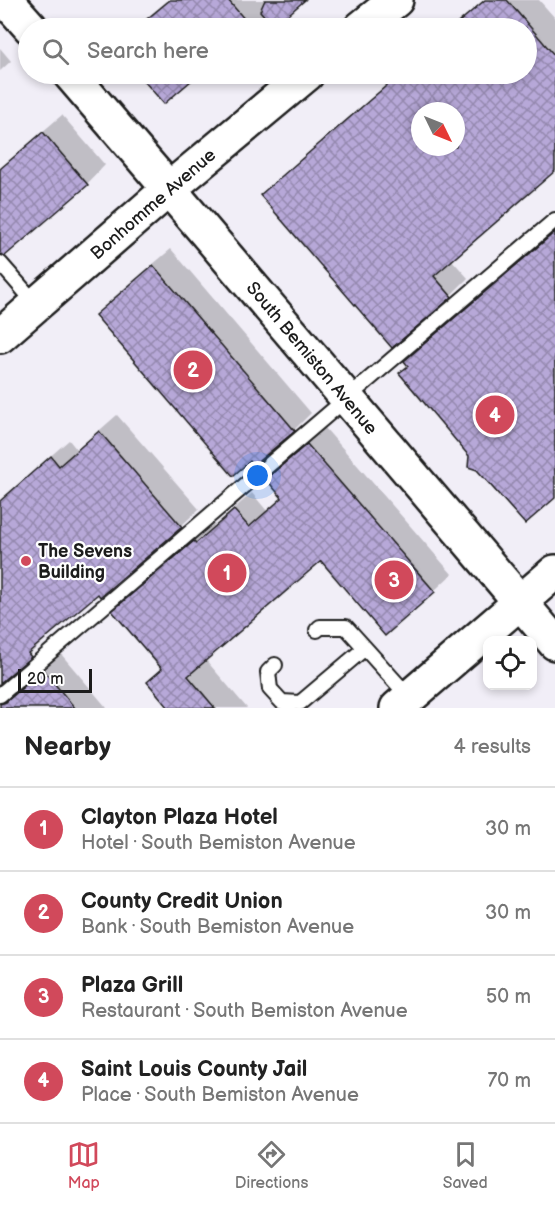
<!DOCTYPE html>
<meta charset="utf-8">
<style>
:root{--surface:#fff;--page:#f2f2f2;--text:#222;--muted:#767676;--line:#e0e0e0;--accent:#d1495b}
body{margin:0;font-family:"Balsamiq Sans",sans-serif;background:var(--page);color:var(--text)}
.controls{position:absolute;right:18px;bottom:18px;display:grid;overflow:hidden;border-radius:12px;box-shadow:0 3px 9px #0003}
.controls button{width:54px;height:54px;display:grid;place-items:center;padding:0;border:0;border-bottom:2px solid var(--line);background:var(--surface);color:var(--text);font:30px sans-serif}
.compass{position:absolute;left:411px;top:102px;width:54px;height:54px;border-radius:50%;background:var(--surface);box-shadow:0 3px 9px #0003;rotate:133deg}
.scale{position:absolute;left:18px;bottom:15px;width:74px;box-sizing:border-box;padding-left:6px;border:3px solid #1c1c1c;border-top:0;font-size:16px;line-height:21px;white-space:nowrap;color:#1c1c1c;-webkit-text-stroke:4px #fff;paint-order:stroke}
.you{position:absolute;left:258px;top:476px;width:21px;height:21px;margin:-15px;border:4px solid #fff;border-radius:50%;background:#1a73e8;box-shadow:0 0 0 9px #1a73e833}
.badge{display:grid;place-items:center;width:39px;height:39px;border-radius:50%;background:var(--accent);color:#fff;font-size:20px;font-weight:700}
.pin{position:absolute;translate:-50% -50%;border:3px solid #fff;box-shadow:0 2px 6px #0006}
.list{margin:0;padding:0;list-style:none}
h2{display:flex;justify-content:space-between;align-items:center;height:78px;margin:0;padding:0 24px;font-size:26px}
h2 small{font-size:20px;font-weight:400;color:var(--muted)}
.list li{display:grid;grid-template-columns:39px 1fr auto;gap:18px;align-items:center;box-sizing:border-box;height:84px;padding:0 24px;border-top:2px solid var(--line)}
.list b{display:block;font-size:22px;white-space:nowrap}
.list p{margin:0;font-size:20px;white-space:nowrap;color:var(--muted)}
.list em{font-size:20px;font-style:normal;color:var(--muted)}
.icon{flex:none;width:33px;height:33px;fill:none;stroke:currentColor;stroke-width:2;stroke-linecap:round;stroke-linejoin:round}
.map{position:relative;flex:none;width:555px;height:708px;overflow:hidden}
.search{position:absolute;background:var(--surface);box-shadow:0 3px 9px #0003;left:18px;right:18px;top:18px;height:66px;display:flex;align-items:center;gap:15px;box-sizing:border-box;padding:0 21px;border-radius:33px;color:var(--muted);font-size:22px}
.sheet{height:414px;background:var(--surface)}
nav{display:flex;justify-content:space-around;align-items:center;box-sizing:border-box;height:84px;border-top:2px solid var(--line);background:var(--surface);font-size:16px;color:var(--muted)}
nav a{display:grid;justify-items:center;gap:3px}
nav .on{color:var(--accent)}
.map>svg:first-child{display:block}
.shadow{fill:#0003;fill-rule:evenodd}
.building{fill:url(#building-cross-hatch);stroke:#1c1c1c;stroke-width:1.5;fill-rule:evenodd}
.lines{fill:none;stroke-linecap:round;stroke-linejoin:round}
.lane-casing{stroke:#1c1c1c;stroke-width:18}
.secondary-casing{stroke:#1c1c1c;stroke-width:38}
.lane{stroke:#fff;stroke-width:14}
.secondary{stroke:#fff;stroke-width:33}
.poi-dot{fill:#d1495b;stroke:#fff;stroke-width:2}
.labels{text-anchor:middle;stroke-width:4.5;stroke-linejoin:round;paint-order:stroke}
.street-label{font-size:18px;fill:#1c1c1c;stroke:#fff}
.poi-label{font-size:18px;font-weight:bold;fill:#1c1c1c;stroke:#fff;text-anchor:start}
</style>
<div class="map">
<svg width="555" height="708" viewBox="0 0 555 708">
<defs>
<pattern id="building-cross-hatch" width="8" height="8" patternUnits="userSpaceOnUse" patternTransform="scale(1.5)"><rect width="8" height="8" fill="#b7a8d8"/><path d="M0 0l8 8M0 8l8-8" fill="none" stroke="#9488ae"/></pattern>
</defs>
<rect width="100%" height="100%" fill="#f1eef7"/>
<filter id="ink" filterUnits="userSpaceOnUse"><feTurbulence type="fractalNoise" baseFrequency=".0167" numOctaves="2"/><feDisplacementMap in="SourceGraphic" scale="12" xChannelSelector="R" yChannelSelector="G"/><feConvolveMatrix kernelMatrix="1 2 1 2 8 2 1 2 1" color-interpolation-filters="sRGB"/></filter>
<g filter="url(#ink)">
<path class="shadow" d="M168 0H303L264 14 250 28H135Z
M484 0H539L555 18V172L554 171 451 259 468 278 450 296 262 195 279 178 399 74H526V28H451ZM420 111H456V147H420Z
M0 48 11 61 0 71Z
M140 74H197L164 102Z
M62 115 105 165 87 184 0 256V168Z
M555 231V496L471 456 406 361 423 344Z
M171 249 311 413 294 430 251 459 97 315 114 297Z
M117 415 199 509 181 526 101 595 98 592 46 636 47 638 10 673 8 678 10 683 20 687 24 685 61 654 107 708H0V500L69 440 77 450Z
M325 428 452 574 434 591 321 559 205 659 247 708H171L163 668 114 611 132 594 212 524 214 526 252 493 267 511 283 497 268 479 285 462Z"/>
<path class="building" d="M170 0H228L252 28H136Z
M265 0H305L274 27 260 11Z
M485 0H507L555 56V171L434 276 452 297 392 348 260 195 400 74H526V28H452ZM420 111H456V147H420Z
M138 74H199L164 104Z
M43 132 88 185 5 256 0 254V169Z
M555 232V498L525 524 477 470 468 467 469 456 399 373 408 366 404 361Z
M153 265 295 431 254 465 250 461 233 476 95 315Z
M99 431 182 527 100 597 98 594 28 653 31 657 0 683V501L51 456 59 466Z
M307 444 435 592 385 636 321 561 188 676 215 708H169L147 682 162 669 112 611 194 541 196 543 234 510 249 527 282 498 266 479Z
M43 670 75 708H0V704L6 702Z"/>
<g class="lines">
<g class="lane-casing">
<path id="lane" d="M0 263 36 304
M365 648 409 697
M275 665 268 672 270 689 282 702 300 703 365 648 346 627H320L317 630
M0 695 555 220"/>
</g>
<g class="secondary-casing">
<path id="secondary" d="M6 0 31 28
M361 28 396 0
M70 74 169 189 555 643
M0 336 169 189 307 74
M397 708 555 572"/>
</g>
<use href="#lane" class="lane"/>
<use href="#secondary" class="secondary"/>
</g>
</g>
<circle class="poi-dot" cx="26" cy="561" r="6"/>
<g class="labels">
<g class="street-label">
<text transform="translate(153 204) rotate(-41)" y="6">Bonhomme Avenue</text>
<text transform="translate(312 358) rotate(50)" y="6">South Bemiston Avenue</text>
</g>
<g class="poi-label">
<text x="38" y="557">The Sevens<tspan x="38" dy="21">Building</tspan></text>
</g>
</g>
</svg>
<div class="controls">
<button><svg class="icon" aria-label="locate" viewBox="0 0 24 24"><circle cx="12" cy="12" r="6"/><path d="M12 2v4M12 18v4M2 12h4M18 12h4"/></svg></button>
</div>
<svg class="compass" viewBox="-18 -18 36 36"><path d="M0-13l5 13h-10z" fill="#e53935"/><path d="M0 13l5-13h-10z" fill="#767676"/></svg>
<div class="scale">20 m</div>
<div class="you"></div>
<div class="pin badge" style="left:227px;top:573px">1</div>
<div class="pin badge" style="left:193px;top:370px">2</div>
<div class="pin badge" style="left:394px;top:580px">3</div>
<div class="pin badge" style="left:495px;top:415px">4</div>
<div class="search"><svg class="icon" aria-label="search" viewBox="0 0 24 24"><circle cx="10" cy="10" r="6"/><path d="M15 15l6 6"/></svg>Search here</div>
</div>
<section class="sheet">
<h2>Nearby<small>4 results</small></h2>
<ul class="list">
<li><span class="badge">1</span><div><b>Clayton Plaza Hotel</b><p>Hotel · South Bemiston Avenue</p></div><em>30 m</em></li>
<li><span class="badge">2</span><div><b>County Credit Union</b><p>Bank · South Bemiston Avenue</p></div><em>30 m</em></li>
<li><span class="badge">3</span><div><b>Plaza Grill</b><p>Restaurant · South Bemiston Avenue</p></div><em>50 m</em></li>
<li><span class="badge">4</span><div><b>Saint Louis County Jail</b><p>Place · South Bemiston Avenue</p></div><em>70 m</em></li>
</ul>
</section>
<nav>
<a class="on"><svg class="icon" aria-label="map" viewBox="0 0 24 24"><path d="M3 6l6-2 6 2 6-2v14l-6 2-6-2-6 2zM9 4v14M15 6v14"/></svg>Map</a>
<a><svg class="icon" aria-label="directions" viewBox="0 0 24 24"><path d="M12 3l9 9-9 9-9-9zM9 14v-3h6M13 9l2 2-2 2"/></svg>Directions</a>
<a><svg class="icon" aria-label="saved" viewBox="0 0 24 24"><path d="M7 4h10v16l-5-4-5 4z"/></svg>Saved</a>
</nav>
